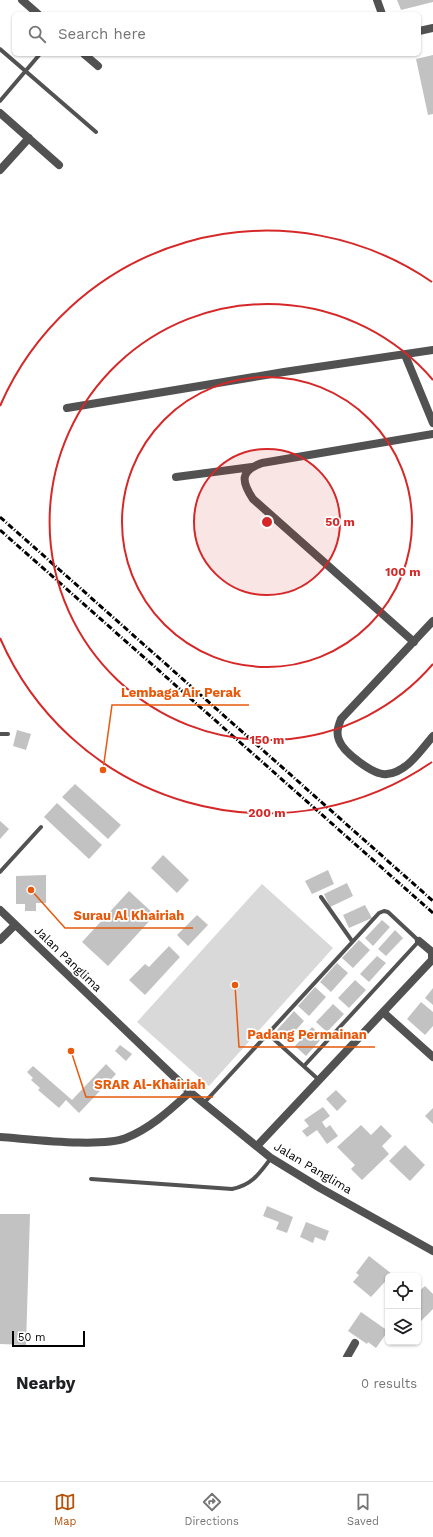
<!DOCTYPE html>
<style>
:root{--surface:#fff;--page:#f2f2f2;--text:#202124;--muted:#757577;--line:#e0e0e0;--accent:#b45309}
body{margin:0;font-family:"Work Sans",sans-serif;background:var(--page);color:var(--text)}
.controls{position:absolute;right:12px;bottom:12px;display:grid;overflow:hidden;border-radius:6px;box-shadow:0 1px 3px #0004}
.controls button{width:36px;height:36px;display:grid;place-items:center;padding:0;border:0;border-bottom:1px solid var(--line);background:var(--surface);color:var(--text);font:20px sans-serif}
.scale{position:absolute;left:12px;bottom:10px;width:73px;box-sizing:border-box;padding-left:4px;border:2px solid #000;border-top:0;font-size:11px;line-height:14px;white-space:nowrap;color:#000;-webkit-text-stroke:3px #fff;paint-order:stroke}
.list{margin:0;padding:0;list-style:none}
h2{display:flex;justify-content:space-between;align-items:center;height:52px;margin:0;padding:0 16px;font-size:17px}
h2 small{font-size:13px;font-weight:400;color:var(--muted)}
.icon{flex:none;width:22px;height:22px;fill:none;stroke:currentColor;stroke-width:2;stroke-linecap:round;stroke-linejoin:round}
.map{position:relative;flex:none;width:433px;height:1357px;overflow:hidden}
.search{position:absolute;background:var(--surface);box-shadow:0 1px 3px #0004;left:12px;right:12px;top:12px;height:44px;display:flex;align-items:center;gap:10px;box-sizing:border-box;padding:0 14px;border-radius:6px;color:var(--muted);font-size:15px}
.sheet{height:124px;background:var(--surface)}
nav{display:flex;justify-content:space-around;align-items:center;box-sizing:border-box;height:56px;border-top:1px solid var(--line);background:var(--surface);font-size:11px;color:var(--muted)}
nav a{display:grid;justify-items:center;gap:2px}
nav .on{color:var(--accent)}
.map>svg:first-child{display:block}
.green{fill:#d9d9d9}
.building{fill:#c2c2c2}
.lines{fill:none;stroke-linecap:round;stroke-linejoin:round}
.service{stroke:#525252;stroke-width:4}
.minor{stroke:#525252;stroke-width:8}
.rail{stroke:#000;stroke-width:3;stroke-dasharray:6 2 1 2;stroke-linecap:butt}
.ring{fill:none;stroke:#d62828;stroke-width:2}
.labels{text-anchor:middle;stroke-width:3.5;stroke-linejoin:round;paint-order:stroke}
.street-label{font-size:12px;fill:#000;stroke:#fff}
.centre{fill:#d62828;stroke:#fff;stroke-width:2}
.ring-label{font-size:12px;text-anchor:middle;font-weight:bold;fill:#d62828;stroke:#fff;stroke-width:3.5;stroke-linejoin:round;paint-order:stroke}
.leader{fill:none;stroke:#e8590c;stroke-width:1.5}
.callout-dot{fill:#e8590c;stroke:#fff;stroke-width:1.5}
.callout-label{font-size:13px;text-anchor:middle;font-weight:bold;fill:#e8590c;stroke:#fff;stroke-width:3.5;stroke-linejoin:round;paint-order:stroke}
</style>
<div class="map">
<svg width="433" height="1357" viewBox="0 0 433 1357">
<rect width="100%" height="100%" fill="#fff"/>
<path class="green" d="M262 884 333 948 209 1086 137 1022Z"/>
<path class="building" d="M397 0H433V2L401 10Z
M433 55V114L428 115 416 59Z
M17 730 31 734 26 750 13 746Z
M75 784 121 825 108 839 62 797Z
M57 803 102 845 89 859 44 817Z
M0 821 9 829 0 839Z
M163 855 189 880 177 893 151 868Z
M328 870 334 884 312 894 305 881Z
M46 875V903H36V911H25V904H16V876Z
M347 883 353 896 330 907 324 894Z
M129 891 155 915 108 966 82 942Z
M365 905 372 918 349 928 343 915Z
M197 915 208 925 188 946 177 935Z
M382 920 390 927 373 946 365 938Z
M395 930 403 938 386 956 378 949Z
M359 940 370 950 353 968 342 958Z
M169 946 180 957 145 995 129 980 145 964 149 967Z
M377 956 386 963 369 982 360 974Z
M337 963 348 973 331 992 320 982Z
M355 980 366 990 349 1008 338 998Z
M315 987 326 997 309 1016 298 1006Z
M433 988V1005L425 998Z
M421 1002 433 1012V1026L425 1035 407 1019Z
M333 1004 344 1014 327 1032 316 1022Z
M294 1011 304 1021 288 1039 277 1030Z
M312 1027 323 1037 306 1056 295 1046Z
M120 1045 132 1054 126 1061 115 1051Z
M106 1064 116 1074 79 1113 66 1100 59 1108 38 1090 40 1088 31 1080 33 1078 27 1072 33 1066 72 1100Z
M336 1090 347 1101 337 1111 326 1099Z
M323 1107 330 1116 322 1122 326 1128 330 1125 338 1136 327 1144 317 1130 307 1137 302 1131 309 1126 304 1120Z
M433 1108V1124L425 1116Z
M361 1125 371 1135 381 1125 392 1136 382 1146 389 1154 362 1180 351 1169 355 1165 337 1147Z
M405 1145 425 1165 410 1181 389 1161Z
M267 1206 293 1217 287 1233 276 1229 279 1222 263 1216Z
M0 1214H30L26 1345 0 1344Z
M306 1222 329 1231 325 1241 315 1237 313 1243 300 1237Z
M369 1256 392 1274 371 1297 353 1282 359 1275 356 1273Z
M425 1286 433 1294V1309L418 1324V1292Z
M361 1312 388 1331 376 1348 368 1342 367 1344 348 1331Z"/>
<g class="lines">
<path class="service" d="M0 49 96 132
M0 101 40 54
M0 734H8
M0 872 41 827
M321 897 352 941
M267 1033 319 1080
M204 1103 379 913 384 911 388 912 419 941 304 1066
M91 1179 232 1189C252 1185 259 1174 271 1158"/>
<path class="minor" d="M22 0 38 14
M377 0 382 14
M419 31 433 28
M84 54 98 66
M0 113 59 165
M0 170 29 138
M405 355 433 423
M67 408 284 372 433 350
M176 477 252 467
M433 621 341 719C338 727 336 733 339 740 343 752 374 776 387 774 407 772 420 751 433 736
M414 642 253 499C241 481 240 471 262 463L433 434
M0 910 190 1092 271 1158 320 1188 433 1251
M0 940 15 925
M384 1013 433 1057
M0 1137C30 1139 100 1148 126 1138 151 1128 170 1110 190 1092
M257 1146 432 960V952L419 941
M347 1357 355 1343"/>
<path class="rail" d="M0 517 433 901
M0 530 433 913"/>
</g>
<circle cx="267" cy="522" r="73" fill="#d62828" fill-opacity=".12"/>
<g class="ring">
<circle cx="267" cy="522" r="73"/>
<circle cx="267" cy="522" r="145"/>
<path d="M433 664A218 218 0 1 1 433 380"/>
<path d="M432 762A291 291 0 0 1 0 638M0 406A291 291 0 0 1 432 282"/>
</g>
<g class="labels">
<g class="street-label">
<text transform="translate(68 959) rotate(44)" y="4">Jalan Panglima</text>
<text transform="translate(313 1168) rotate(31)" y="4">Jalan Panglima</text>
</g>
</g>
<circle cx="267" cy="522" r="6" class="centre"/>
<g class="ring-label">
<text x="340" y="526">50 m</text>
<text x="403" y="576">100 m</text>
<text x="267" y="744">150 m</text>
<text x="267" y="817">200 m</text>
</g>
<path class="leader" d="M103 770L112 705H249M31 890L65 928H193M235 985L239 1047H375M71 1051L86 1097H213"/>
<g class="callout-dot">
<circle cx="103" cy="770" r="4"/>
<circle cx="31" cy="890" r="4"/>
<circle cx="235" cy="985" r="4"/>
<circle cx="71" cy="1051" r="4"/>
</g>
<g class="callout-label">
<text x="181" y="697">Lembaga Air Perak</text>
<text x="129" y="920">Surau Al Khairiah</text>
<text x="307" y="1039">Padang Permainan</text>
<text x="150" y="1089">SRAR Al-Khairiah</text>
</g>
</svg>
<div class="controls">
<button><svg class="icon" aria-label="locate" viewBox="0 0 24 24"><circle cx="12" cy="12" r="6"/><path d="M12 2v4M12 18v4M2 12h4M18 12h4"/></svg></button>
<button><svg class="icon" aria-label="layers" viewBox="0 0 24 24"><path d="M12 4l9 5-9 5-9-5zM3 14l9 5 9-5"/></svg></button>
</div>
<div class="scale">50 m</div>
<div class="search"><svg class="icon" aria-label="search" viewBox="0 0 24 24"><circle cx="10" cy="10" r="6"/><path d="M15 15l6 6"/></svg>Search here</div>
</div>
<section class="sheet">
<h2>Nearby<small>0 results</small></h2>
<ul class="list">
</ul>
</section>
<nav>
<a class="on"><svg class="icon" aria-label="map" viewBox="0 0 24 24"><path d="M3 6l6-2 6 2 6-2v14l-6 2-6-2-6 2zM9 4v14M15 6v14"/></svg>Map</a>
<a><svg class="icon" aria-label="directions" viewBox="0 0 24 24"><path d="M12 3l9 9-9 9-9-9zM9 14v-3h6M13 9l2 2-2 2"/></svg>Directions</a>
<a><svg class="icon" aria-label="saved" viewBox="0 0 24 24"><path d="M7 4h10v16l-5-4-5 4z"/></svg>Saved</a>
</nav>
